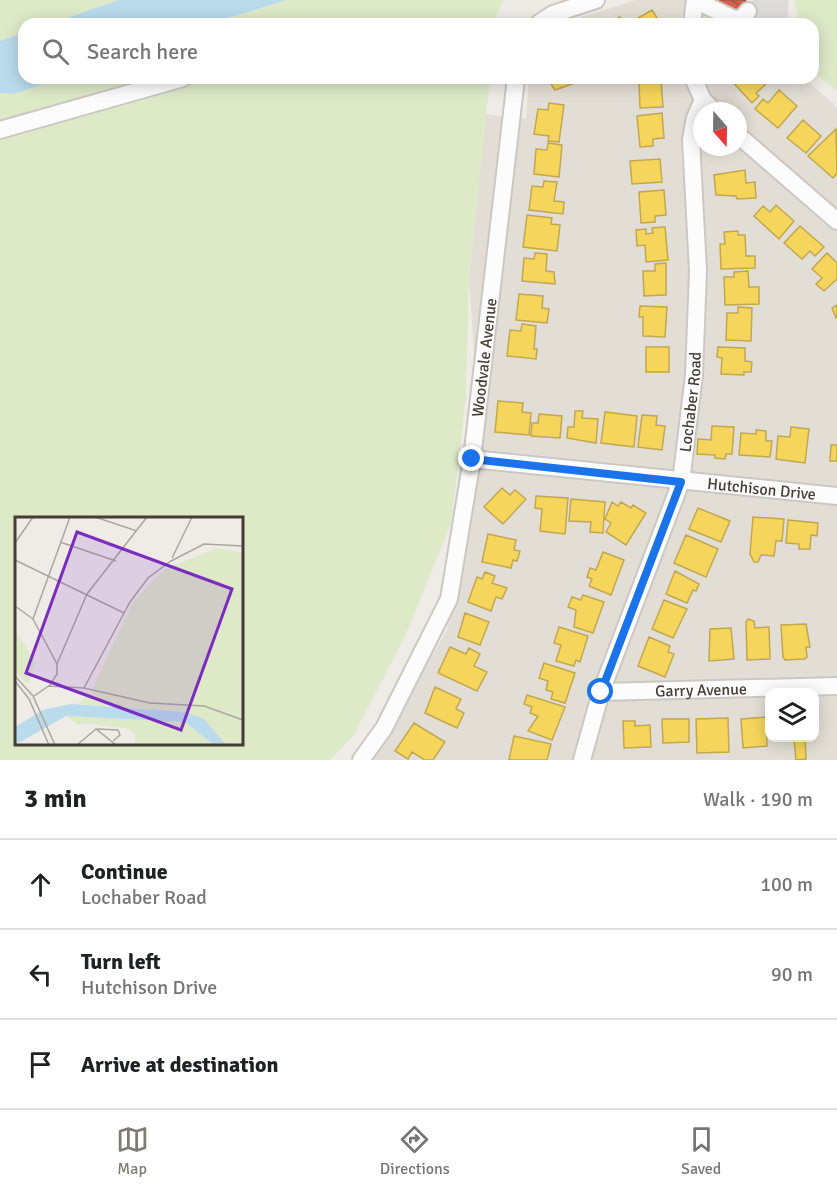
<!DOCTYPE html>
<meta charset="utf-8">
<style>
:root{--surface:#fff;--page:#f6f6f6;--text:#202124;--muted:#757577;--line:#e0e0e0;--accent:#807a74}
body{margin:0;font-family:Signika,sans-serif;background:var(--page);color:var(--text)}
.controls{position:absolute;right:18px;bottom:18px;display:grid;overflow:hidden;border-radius:12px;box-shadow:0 3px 15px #0003}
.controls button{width:54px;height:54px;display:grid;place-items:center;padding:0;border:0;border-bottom:2px solid var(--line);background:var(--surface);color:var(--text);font:30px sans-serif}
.compass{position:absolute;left:693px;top:102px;width:54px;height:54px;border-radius:50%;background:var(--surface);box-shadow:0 3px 15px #0003;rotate:160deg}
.stop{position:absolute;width:18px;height:18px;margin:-14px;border:4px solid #1a73e8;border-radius:50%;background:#fff}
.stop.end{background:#1a73e8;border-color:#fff;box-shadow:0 2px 6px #0008}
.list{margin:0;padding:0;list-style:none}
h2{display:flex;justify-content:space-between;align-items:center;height:78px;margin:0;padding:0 24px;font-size:26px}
h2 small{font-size:20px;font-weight:400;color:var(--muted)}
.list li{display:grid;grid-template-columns:39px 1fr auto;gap:18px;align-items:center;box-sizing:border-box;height:90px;padding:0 24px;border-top:2px solid var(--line)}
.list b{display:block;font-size:22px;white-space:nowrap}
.list p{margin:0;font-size:20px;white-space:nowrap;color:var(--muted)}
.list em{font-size:20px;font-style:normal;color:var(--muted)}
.icon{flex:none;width:33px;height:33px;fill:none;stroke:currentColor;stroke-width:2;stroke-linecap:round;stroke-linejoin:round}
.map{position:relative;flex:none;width:837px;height:760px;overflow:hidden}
.search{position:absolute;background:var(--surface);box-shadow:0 3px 15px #0003;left:18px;right:18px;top:18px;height:66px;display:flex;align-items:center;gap:15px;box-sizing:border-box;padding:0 21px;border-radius:18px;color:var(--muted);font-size:22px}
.sheet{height:348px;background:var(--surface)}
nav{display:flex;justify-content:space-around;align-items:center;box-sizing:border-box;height:84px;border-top:2px solid var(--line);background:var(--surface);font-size:16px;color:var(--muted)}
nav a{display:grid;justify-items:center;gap:3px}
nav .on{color:var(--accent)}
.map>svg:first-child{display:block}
.residential{fill:#e3ded5;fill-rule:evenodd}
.green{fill:#dee9c8;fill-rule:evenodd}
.parking{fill:#dedbd8}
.water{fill:#b9dbec}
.homes{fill:#f6d55c;stroke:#c1a750;stroke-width:1.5}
.shops{fill:#d6604d;stroke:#aa5646;stroke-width:1.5}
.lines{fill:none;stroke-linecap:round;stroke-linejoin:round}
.minor-casing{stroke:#cbc8c4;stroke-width:20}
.minor{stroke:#fdfcfc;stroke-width:16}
.route{stroke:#1a73e8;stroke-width:8}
.labels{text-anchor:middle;stroke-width:6;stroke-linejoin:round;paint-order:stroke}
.street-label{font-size:16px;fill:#443d35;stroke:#fff}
.inset-road{fill:none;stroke:#aba6a0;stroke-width:1.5}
.view{fill:#7b2cbf;fill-opacity:0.15;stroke:#7b2cbf;stroke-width:3}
.inset-edge{fill:none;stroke:#443d35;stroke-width:3}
</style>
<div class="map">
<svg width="837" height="760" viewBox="0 0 837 760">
<rect width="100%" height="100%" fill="#efece8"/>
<path class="residential" d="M636 0H687L757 24H559Z
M529 78H804L837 107V760H367L374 756 447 630 480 445 469 278 486 114 526 119ZM702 111H738V147H702ZM770 692H814V738H770Z"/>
<path class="green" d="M0 0H119L49 24H24V32L0 41Z
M287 0H504L497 13 496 24H208Z
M794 0H837V91L813 72V24H800Z
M61 78H490L469 278 466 397 451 524 407 632 354 735 330 760H0V93L14 94ZM16 518H242V744H16Z"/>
<path class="parking" d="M752 0H789L787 21 782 24H767L746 10Z"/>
<path class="water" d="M119 0H287L208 24H49Z
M24 32V78H61L14 94 0 93V41Z"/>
<path class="homes" d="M652 10 661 24H632L631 22Z
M620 17 625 24H608Z
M547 78H582L583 80 555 90Z
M729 78H759L765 85 756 93 759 96 752 103Z
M661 80 663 107 640 108 639 82Z
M779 90 797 106 778 128 755 109 763 99 768 103Z
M549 103 564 105 559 142 548 141 549 136 534 134 538 109 548 110Z
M662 113 664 138 653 139V146L640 147 637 116Z
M803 120 821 136 806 153 787 138Z
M836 129 837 173 833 178 808 156Z
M548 143 562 145 559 177 534 174 536 149 547 150Z
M660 159 662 182 632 184 630 161Z
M745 170 746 183 755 182 756 198 737 199 736 196 716 195 714 175Z
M544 181 557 182 554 201 564 202 563 214 529 210 532 186 543 187Z
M664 190 666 215 655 216V222L641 223 639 192Z
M776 205 794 221 779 239 754 216 763 206 770 212Z
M527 215 552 218 551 224 560 225 557 251 523 247Z
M800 226 824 247 815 256 810 251 802 259 784 243Z
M665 227 668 260 646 262 645 245 637 246 636 230 646 229V234L653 233 652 228Z
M738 231V235H745L746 256H755V268L721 269 720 244H725L724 232Z
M535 253 547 254 546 271 554 272 555 284 522 281 524 258 534 259Z
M827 253 837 263V279L824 291 816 284 822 278 812 269Z
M666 263V295L644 296 643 271H655V264Z
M748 271 749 287H759V304L725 305 724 277H734V272Z
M519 294 543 296 542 308 549 309 547 323 516 320Z
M837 305V317L836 318 832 308Z
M640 306 667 307 665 337 643 336V317H639Z
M738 307 752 308 751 341 726 340 727 313H738Z
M522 324 536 326 534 349H537L536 359 507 356 510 330 521 331Z
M646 347H669V372H646Z
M718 347 745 348V361L752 362 751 372H744V375L721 374 722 358 717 357Z
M498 401 523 403 522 412 531 413 529 435 495 432Z
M575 411H583L582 418 598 419 596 443 567 438 568 427H574Z
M605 412 637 416 634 447 601 443Z
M539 414 562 416 560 438 531 436 532 423H538Z
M642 415 657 416 656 425 665 426 662 450 638 447Z
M712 426 734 427 732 454H726L725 459 715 458V455L697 454 698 439 711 440Z
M791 427 809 429 805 463 776 459 778 436 790 437Z
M756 430 766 431V441H772L770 457 739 455 741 433 756 434Z
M831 445H837V461H830Z
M502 488 510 495 515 490 526 499 503 524 484 507Z
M536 496 568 498 565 534 540 531 542 509 535 508Z
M571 499 605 502 603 533 590 532 591 522 569 521Z
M612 502 618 506 621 502 631 508 633 505 646 513 626 545 606 532 611 523 605 519Z
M698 508 730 521 721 542 689 529Z
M753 517 784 519 782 541H776L774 556 761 555 758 562H754L750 554Z
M788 520 818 523 817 536 811 535 810 549H799V544L786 543Z
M488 534 516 540 514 550 520 551 517 561 513 560 511 568 482 562Z
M686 535 718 549 706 577 674 563Z
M603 552 624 560 611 595 589 586 592 579 587 577 590 568 596 570Z
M675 571 699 584 696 591 693 590 687 603 666 594Z
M485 572 495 576 492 583 507 588 502 599 496 597 491 611 468 602 477 577 482 579Z
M583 595 604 602 593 633 574 627 576 610 568 607 572 597 581 600Z
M664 600 687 609 673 638 652 629Z
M465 613 489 622 480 645 458 637Z
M748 619 754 621 755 628 769 627 770 659 747 660 746 622Z
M806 624 810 647H806L807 657 805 659 785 660 783 657 781 625Z
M559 627 588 636 580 662 576 660 574 666 556 661 561 645 554 643Z
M731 628 734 659 709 661 710 629Z
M649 637 670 646 668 652 674 654 665 677 638 666Z
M450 647 466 654 469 648 480 654 474 666 487 672 477 691 438 673Z
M544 663 575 673 565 703 551 699 553 692 546 690 548 681 539 678Z
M435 687 461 699 456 709 464 713 457 728 425 713Z
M527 695 565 707 552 740 528 731 538 716 530 713 532 707 524 704Z
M766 717 767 746 743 748 741 719Z
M728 718 729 752 697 753 696 719Z
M662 719H689V742L663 743Z
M623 721H635V726L650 725 651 747 624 748Z
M414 723 445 742 433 760H425L412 752 408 759 395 751Z
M514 736 551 744 547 760H509Z
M794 738H805L806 759 796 760Z"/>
<path class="shops" d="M720 0H731L742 7 737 14 719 2Z
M731 0H746L742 7Z"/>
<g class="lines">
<g class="minor-casing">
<g id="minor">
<path d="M695 0 734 19 742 18 748 11"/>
<path d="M538 24 553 14 596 0"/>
<path d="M692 24 695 0"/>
<path d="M693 78 703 100 714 111"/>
<path d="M0 130 183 78"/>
<path d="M738 135 837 221"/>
<path id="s1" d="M472 459 837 496"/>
<path id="s2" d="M601 692 837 686"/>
<path id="s3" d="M361 760 384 728 449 599 472 459 516 78"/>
<path id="s4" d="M582 760 601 692 681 482 694 375 698 271 691 140 695 118 703 100"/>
</g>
</g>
<use href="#minor" class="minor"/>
</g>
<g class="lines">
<path class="route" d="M472 459 681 482 601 692"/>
</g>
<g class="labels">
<g class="street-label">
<text dy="6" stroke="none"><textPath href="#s3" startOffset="428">Woodvale Avenue</textPath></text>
<text dy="6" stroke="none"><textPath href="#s4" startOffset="376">Lochaber Road</textPath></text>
<text dy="6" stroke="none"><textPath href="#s1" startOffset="291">Hutchison Drive</textPath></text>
<text dy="6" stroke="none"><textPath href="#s2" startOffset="100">Garry Avenue</textPath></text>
</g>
</g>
<g transform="translate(15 517)">
<rect width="228" height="228" fill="#efece8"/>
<path d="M202 31 228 36V228H211L189 202 170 195 63 187 75 177 118 85 150 52ZM0 113 20 145 14 168 0 156ZM51 199 170 205 199 228H120V217L114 212 70 206 64 208Z" fill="#dee9c8"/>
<path d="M56 187 170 195 189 202 211 228H199L170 205 51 199 0 228V210L28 193Z" fill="#b9dbec"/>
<path class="inset-road" d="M80 0 122 14M45 25 101 44M0 26 18 0M157 41 177 0M0 43 109 96M0 89 18 102M42 147 72 77 132 0M0 159 18 179 40 228M0 164 14 182 34 228M33 169 69 171 135 186 189 189 228 203M69 171 115 85 133 61 156 44 189 27 228 29M19 179 35 168 42 157V147L18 102 55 0M82 212 103 213 105 218 98 224M62 228 81 212 101 228"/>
<path class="view" d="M62 15 217 72 166 213 11 156Z"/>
<rect width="228" height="228" class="inset-edge"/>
</g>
</svg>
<div class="controls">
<button><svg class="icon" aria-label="layers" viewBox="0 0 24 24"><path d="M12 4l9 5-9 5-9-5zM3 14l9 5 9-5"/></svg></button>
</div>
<svg class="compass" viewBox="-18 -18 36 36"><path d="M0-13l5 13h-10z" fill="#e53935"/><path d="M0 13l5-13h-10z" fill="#757577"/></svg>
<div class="stop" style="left:601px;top:692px"></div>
<div class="stop end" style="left:472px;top:459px"></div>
<div class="search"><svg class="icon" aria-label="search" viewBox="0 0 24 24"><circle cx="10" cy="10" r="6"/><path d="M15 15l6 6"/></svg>Search here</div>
</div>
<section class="sheet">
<h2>3 min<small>Walk · 190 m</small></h2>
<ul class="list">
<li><svg class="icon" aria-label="ahead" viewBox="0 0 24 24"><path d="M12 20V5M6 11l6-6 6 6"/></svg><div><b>Continue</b><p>Lochaber Road</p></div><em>100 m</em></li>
<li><svg class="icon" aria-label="left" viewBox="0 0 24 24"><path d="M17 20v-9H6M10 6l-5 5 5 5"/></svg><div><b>Turn left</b><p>Hutchison Drive</p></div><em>90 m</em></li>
<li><svg class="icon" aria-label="arrive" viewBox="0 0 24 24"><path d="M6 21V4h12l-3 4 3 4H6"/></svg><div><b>Arrive at destination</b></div></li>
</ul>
</section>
<nav>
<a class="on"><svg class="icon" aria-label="map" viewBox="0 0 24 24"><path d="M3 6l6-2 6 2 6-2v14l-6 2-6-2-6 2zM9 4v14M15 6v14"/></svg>Map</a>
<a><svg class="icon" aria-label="directions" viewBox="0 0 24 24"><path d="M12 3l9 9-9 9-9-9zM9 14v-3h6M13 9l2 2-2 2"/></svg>Directions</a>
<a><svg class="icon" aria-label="saved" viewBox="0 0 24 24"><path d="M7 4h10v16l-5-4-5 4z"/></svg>Saved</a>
</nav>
